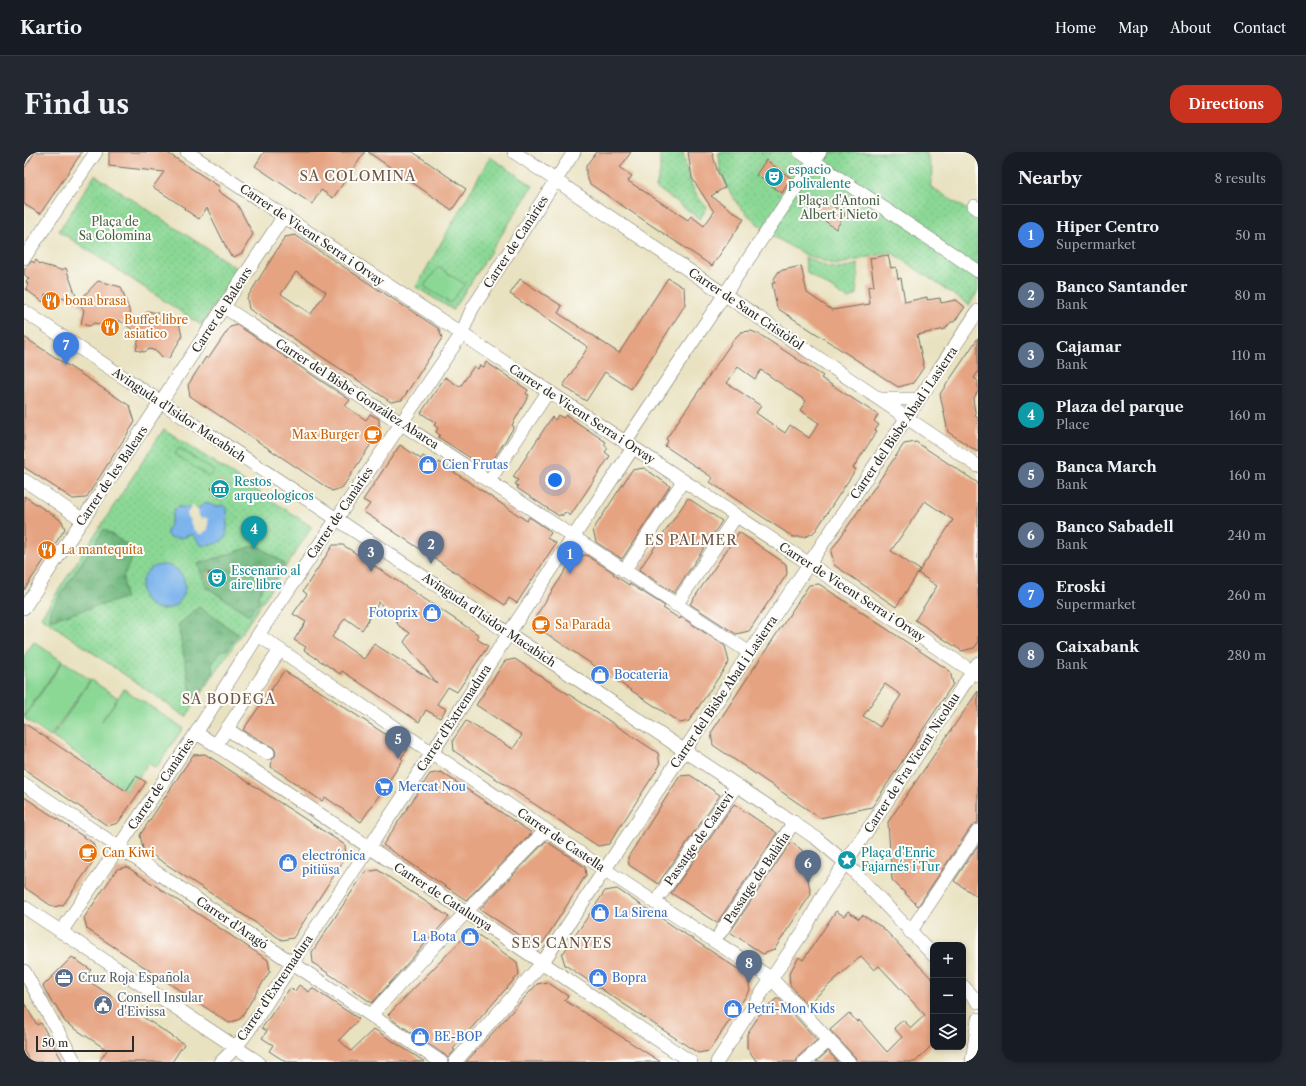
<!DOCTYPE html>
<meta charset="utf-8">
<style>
:root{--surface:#171b24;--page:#242831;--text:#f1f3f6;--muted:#9ea1a6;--line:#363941;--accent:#c8321e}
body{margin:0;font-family:"Libre Caslon Text",serif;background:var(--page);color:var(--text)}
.controls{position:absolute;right:12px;bottom:12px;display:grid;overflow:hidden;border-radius:8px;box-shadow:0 2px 6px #0003}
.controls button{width:36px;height:36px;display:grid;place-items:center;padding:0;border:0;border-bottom:1px solid var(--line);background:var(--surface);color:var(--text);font:20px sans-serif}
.scale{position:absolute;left:12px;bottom:10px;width:98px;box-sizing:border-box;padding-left:4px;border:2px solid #2b2b2b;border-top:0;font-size:11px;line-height:14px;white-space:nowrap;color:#2b2b2b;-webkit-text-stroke:3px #fdfcf7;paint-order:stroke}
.you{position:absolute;left:531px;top:328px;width:14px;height:14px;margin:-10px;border:3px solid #fff;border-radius:50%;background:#1a73e8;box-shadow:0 0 0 6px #1a73e833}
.badge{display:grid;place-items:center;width:26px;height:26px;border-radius:50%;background:var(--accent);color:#fff;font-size:13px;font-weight:700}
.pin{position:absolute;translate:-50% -33px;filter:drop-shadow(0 1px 2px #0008)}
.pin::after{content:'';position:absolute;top:21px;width:14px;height:12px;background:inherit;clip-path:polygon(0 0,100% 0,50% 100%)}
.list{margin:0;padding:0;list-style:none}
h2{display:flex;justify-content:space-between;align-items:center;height:52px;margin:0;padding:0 16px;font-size:17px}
h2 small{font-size:13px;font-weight:400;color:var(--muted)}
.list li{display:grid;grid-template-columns:26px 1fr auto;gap:12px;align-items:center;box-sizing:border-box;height:60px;padding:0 16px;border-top:1px solid var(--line)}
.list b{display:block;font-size:15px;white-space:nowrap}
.list p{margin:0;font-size:13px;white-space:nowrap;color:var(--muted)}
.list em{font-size:13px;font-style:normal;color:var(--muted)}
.icon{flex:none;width:22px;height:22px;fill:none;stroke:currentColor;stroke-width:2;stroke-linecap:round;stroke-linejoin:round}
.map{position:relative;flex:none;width:954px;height:910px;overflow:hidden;border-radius:16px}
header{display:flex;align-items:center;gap:24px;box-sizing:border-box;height:56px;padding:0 20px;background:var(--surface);border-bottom:1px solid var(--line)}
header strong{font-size:19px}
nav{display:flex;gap:22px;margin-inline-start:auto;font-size:14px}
.intro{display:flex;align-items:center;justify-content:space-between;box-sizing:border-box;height:96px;padding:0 24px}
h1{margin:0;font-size:28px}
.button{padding:10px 18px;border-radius:16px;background:var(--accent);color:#fff;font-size:14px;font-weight:700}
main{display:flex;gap:24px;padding:0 24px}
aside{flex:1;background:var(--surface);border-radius:16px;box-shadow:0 2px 6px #0003}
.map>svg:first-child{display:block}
.grass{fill:url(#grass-dots);stroke:#5b8260}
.forest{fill:url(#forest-crowns);stroke:#4e7254}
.garden{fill:#8bd895;stroke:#5b8260}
.water{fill:#7db4ec;stroke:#54708c}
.pier{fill:#e9e2c1}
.building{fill:#e5a381;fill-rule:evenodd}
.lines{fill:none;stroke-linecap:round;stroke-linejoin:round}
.minor-casing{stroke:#6e6b60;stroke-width:14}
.minor{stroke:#fff;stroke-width:13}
.labels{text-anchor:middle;stroke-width:4;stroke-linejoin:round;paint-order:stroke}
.culture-label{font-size:12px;fill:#0d838f;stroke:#fdfcf7;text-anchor:start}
.park-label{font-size:12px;fill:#485f4b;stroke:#fdfcf7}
.street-label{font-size:12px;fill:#2b2b2b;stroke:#fdfcf7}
.food-label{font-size:12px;fill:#c56008;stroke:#fdfcf7;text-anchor:start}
.shop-label{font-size:12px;fill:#366cbe;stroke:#fdfcf7;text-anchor:start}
.service-label{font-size:12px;fill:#4e5e75;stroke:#fdfcf7;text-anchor:start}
.quarter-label{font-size:14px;letter-spacing:1px;fill:#6c5549;stroke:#fdfcf7}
</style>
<header>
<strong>Kartio</strong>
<nav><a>Home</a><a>Map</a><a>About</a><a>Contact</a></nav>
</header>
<div class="intro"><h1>Find us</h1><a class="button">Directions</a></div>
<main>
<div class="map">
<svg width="954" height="910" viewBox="0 0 954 910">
<defs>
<pattern id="grass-dots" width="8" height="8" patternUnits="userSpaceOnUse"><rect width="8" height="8" fill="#8bd895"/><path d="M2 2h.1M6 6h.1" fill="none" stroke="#78ba81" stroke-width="1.8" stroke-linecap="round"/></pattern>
<pattern id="forest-crowns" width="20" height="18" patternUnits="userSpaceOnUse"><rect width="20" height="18" fill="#70b87e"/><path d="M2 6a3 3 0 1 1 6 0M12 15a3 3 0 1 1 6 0" fill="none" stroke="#5c9667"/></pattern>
</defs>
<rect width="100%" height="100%" fill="#fdfcf7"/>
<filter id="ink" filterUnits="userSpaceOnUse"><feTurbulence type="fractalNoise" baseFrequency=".025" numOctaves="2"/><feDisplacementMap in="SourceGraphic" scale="8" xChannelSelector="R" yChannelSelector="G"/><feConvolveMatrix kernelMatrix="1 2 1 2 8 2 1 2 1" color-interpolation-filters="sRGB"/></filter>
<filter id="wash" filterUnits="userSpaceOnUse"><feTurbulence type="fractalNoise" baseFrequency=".012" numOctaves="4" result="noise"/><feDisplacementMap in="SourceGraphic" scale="16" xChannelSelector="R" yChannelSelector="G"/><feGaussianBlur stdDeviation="0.9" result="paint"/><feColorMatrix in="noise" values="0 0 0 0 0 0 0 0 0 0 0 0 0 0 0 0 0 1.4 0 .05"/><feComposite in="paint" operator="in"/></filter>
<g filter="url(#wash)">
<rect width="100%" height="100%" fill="#e9e2c1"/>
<path class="grass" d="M636 0H659C663 20 667 41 683 55L676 67 632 35 636 21Z
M695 0H902L909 20 906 34 954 65V139L945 153 867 100 811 113 780 102 752 86 731 70 714 53 703 35 696 16Z
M466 5 509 34 429 158 392 135Z
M71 23 214 117 177 173 35 79Z
M781 105 803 115 817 117 834 112 833 143 824 147 783 121Z
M140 277 288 375 162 565 17 465Z"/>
<path class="forest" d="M80 377 112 399 99 424 101 446 26 468 27 457Z
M233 393 261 412 250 428 241 431 234 443 236 449 225 463 182 435 174 412Z
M175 455 214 482 204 497 197 499 188 512 189 521 169 551 154 473Z"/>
<path class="garden" d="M414 115 441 132 426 151 400 134Z
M155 296 190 319 185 325 150 302Z
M10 490 38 509 0 564V504Z
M39 509 66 528 26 585 0 566Z
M67 528 94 546 77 570 100 537 159 576 132 616 124 611 115 625 112 624 102 639 55 603 28 585Z"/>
<path class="water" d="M181 350 192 355 198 353 203 356C204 360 203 382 202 384 199 391 184 395 177 393L168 382 157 386H145L143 381V378L146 373 150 357 155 355 175 356Z
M117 435a22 22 0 1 1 44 0a22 22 0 1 1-44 0Z"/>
<path class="pier" d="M167 354H170L171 356 174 357 175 364 178 367 180 365 184 367V378L180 380 179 382H175L173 379 171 380 166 370 167 368 164 365 163 361 167 356Z"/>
<g id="blocks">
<path class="building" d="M11 0H58L16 62 0 52V17Z
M85 0H142L196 35 194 39 213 52 229 82 218 101 210 105 206 103 183 56 175 67 160 57 161 56 129 35 140 20 85 14Z
M240 0H341L309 46 297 38 288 52 231 14Z
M344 0H389L442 37 428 58Z
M572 0H607L596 16 608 24 604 29 664 68 667 64 680 74 690 60 668 26 664 0H688L693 18 701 35 687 44 720 67 688 114 566 32 562 23V14Z
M742 8 767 26 758 41 732 23Z
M797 46 821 62 812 77 788 60Z
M271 83 415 177 418 186 378 248 367 250 225 157 223 146 261 85ZM272 120 302 140 287 162 257 142Z
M864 103 867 116 872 115 874 127 877 126 881 150 903 145V148L916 146 917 151 932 148 941 155 930 170H927L921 177 893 183 900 215 889 231 874 235 753 156 748 131H751L750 127 755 119 777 114 783 141 808 158 846 152 844 135 850 134 846 106Z
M12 108 16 112 37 118 42 116 54 150 74 129 97 135 110 172 124 159 146 164 155 170 158 185 145 206 138 205 134 200 126 197 120 200 112 198 115 185 109 178 95 168 93 180 84 178 79 173 70 171 66 174 57 172 60 158 53 150 21 142 19 150 8 142 2 137 4 132 2 130 5 127 0 122V118L8 109 10 111Z
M644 126 660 136 661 153 607 237 581 220 562 249 539 234 564 195 486 142 496 127 538 154 534 161 595 201Z
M213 173 326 248 321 254 342 268 346 262 355 267V280L318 336 308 339 166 244 164 233 182 205 184 207 206 175Z
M727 179 735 182 799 224 797 226 854 263 850 269 855 273 851 278 853 279 829 316 832 317 792 378 788 382 780 385H769L686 330 689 326 641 294 644 289 642 287 710 187 717 180ZM714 215 731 227 737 218 782 249 776 258 795 271 785 286 766 273 761 281 732 261 737 254 703 231Z
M0 185 106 254 111 270 62 346 49 347 0 315Z
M954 186V220L950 226 954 229V239L949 248 952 265 954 266V300L924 280 916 242Z
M462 210 504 238 502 242 505 243 488 273 490 275 467 311 463 308 461 312 458 309 456 312 414 285 416 283 412 280 414 276 410 273 412 271 397 261 421 225 436 235 450 214 454 217 456 213 460 215Z
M534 263 539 266 542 263 582 290 580 293 584 296 581 300 586 304 546 364 541 360 538 364 537 362 535 364 493 336 494 334 491 332 494 328 489 325 528 265 531 268Z
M892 290 954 331V491L950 496 938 499 891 468 913 434 894 421 929 368 901 349 867 399 896 418 872 455 810 413 807 399 880 292Z
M376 293 397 307 399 304 413 313 415 310 503 369 505 365 523 377 527 381 523 386 532 391 493 451 485 446 481 453 340 360 346 352 339 348Z
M620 316 646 334 598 407 572 390 569 378 608 318Z
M197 328 205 337 195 346 187 336Z
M0 344 38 369 41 377 0 438Z
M664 346 698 369 650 441 615 418Z
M715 380 762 412 763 422 725 479 712 482 666 452Z
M309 393H319L455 483 453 487 464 494 433 540 424 535 413 552 422 557 416 566 402 558 395 570 318 519 316 522 280 498 282 495 270 488 282 470 269 462 283 442 279 439ZM355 450 362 458 363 456 375 474 386 481 380 490 413 531 350 492 340 507 308 485 321 466 338 478Z
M562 403 590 421 589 422 605 433 606 432 641 454 639 456 656 467 657 465 701 494 705 510 665 569 656 571 514 476 512 464 550 405Z
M197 418 202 431 188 433 184 421Z
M795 432 926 519 929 532 848 655 796 666 689 593 687 581 785 433ZM861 532 877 543 856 575 839 564Z
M491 507 634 601 636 613 585 692 574 694 430 599 429 588 442 569 489 597 498 583 452 553 481 509Z
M260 519 297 540 384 597 377 606 379 608 337 670 301 645 298 649 247 615 248 608 251 604 252 600 250 596 219 578Z
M954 539V671L947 675 894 754 868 728 864 670Z
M0 571 102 639 112 624 122 630 94 671 84 674 0 617Z
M181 602 321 693 322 705 269 786 258 788 119 697 116 683 169 603Z
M417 620 508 681 442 748 359 693 406 622Z
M666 623 696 643 634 732 605 713 604 705 656 624Z
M0 645 69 691 73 704 39 753 29 755 0 735Z
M710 652 753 681 693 771 647 741Z
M522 689 561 715 562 723 519 791 510 793 456 757Z
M767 690 778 698 787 742 750 798 739 802 706 780Z
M954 693V745L930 729Z
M103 715 244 808 246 819 216 867 205 871 63 777 60 766 93 717Z
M354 718 425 765 348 851 289 811 288 800 341 720Z
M593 737 723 823 726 838 685 899 674 901 541 813 538 803 581 739Z
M812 759 820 764 824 759 835 767 838 763 858 775 909 828V892L891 910H833L831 905 806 878 825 861 833 870 835 868 863 900 878 885 870 876 879 868 887 876 901 863 855 814 850 818 837 804 783 853 766 833 765 822 775 805 779 808Z
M447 778 493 810 495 822 429 897 431 898 424 906 421 903 370 869 364 863Z
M48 805 67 818 60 826 160 892 148 910H75L83 898 41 870 31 852 29 853 19 834Z
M523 830 544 844 540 848 637 910H442L513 832Z
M275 833 285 840 288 836 335 867 315 888 327 899 350 877 401 910H262L245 899 249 893 238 886 243 879 238 876 266 836 271 839Z
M752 847H755L793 888 775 904 772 910H733L723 896V882L736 862Z
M0 851 13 873 17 871 39 910H6L0 899Z
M804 899 814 910H792Z"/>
</g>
</g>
<g filter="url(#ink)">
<use href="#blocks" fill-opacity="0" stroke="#6e6b60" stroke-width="1"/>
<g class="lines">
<g class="minor-casing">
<path id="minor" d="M163 0 802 423 954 523
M490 0 954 314
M776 0 954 119
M950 54 954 57
M0 106 72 0
M200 155 726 501
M0 159 792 686 822 711 909 803
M856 247H895
M601 291 796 0
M0 328 59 368
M465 329 524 240
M600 419 659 329
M652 453 712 364
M0 456 260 64
M234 483 581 718 747 826 825 910
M203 576C215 587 229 594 244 601
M172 581 192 593C349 699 509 803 667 910
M192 593 256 498
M0 632 417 910
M637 742 713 633
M0 755 234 910
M37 780 172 581 234 483 437 183 448 157 550 0
M886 780 954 679
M696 781 770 670
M0 819 51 910
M939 834 954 850
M347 863 455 746 522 678
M197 910 212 895 225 878 279 795 408 601 485 481 609 296
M431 910 519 810 954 159
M693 910 737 842 781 777 799 743 852 666 954 511
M780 910 805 888
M948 910 954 867"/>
</g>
<use href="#minor" class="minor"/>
</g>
</g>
<defs>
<g id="theatre-disc" transform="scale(1)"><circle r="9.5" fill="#0f9aa8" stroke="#fdfcf7"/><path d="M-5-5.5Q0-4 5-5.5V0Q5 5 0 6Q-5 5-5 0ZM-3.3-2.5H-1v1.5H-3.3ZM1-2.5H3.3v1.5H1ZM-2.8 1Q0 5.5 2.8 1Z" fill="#fff"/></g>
<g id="restaurant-disc" transform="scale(1)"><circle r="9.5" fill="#e8710a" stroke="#fdfcf7"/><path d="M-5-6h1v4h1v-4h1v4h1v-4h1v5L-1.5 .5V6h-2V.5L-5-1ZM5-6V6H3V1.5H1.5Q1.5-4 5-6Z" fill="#fff"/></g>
<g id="cafe-disc" transform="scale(1)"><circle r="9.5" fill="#e8710a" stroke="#fdfcf7"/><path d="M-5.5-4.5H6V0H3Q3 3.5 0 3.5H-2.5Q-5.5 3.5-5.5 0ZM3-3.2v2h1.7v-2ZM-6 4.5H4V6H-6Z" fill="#fff"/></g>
<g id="shop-disc" transform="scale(1)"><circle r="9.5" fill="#3f7fe0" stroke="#fdfcf7"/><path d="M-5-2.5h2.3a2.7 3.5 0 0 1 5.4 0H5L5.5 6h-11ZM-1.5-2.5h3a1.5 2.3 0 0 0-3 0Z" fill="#fff"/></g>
<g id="museum-disc" transform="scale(1)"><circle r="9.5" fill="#0f9aa8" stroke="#fdfcf7"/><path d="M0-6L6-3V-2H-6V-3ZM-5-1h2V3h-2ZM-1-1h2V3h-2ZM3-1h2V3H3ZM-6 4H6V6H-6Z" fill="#fff"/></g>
<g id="supermarket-disc" transform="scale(1)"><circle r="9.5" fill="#3f7fe0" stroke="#fdfcf7"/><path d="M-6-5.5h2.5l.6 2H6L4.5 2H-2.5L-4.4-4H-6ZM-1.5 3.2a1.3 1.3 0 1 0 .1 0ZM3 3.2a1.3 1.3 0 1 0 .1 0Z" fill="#fff"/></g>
<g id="sight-disc" transform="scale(1)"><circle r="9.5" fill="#0f9aa8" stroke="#fdfcf7"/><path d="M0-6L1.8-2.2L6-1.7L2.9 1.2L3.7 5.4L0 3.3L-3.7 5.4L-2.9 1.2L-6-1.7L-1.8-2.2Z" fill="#fff"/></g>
<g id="office-disc" transform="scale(1)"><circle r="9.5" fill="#5c6f8a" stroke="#fdfcf7"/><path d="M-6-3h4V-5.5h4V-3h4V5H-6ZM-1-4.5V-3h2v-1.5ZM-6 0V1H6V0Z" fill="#fff"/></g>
<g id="civic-disc" transform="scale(1)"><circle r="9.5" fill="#5c6f8a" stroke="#fdfcf7"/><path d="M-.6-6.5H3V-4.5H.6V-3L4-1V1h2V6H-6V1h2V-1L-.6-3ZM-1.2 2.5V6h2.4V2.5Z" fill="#fff"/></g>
</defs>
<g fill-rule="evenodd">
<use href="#theatre-disc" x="750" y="25"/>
<use href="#restaurant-disc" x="27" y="149"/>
<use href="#restaurant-disc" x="86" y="175"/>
<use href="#cafe-disc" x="349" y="283"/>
<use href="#shop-disc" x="404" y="313"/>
<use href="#museum-disc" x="196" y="337"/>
<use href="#restaurant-disc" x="23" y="398"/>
<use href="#theatre-disc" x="193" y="426"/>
<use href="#shop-disc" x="408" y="461"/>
<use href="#cafe-disc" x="517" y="473"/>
<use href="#shop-disc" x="576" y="523"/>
<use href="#supermarket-disc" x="360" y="635"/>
<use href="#cafe-disc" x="64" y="701"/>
<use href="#sight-disc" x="823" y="708"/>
<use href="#shop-disc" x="264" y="711"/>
<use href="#shop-disc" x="576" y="761"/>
<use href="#shop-disc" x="446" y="785"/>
<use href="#office-disc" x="40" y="826"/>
<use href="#shop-disc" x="574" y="826"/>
<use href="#civic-disc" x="79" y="853"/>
<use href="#shop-disc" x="709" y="857"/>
<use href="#shop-disc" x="396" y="885"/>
</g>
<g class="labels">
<g class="culture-label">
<text x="764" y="22">espacio<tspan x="764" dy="14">polivalente</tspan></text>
<text x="210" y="334">Restos<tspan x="210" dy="14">arqueologicos</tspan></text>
<text x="207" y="423">Escenario al<tspan x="207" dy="14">aire libre</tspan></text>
<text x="837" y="705">Plaça d'Enric<tspan x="837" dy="14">Fajarnés i Tur</tspan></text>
</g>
<g class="park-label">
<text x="815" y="53">Plaça d'Antoni<tspan x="815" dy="14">Albert i Nieto</tspan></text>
<text x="91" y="74">Plaça de<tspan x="91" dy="14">Sa Colomina</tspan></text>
</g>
<g class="street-label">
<text transform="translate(288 83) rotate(34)" y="4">Carrer de Vicent Serra i Orvay</text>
<text transform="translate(492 90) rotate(-57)" y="4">Carrer de Canàries</text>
<text transform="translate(722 157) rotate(34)" y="4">Carrer de Sant Cristòfol</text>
<text transform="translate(198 158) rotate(-57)" y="4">Carrer de Balears</text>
<text transform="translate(333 242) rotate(33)" y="4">Carrer del Bisbe González Abarca</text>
<text transform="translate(558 262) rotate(33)" y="4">Carrer de Vicent Serra i Orvay</text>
<text transform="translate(155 263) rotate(34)" y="4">Avinguda d'Isidor Macabich</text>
<text transform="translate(880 271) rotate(-56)" y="4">Carrer del Bisbe Abad i Lasierra</text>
<text transform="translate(88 324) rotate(-56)" y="4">Carrer de les Balears</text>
<text transform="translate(316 361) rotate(-56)" y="4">Carrer de Canàries</text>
<text transform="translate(828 440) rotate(33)" y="4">Carrer de Vicent Serra i Orvay</text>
<text transform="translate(465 468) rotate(34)" y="4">Avinguda d'Isidor Macabich</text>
<text transform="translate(700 540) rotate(-56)" y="4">Carrer del Bisbe Abad i Lasierra</text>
<text transform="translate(430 566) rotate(-57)" y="4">Carrer d'Extremadura</text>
<text transform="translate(888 611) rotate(-57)" y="4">Carrer de Fra Vicent Nicolau</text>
<text transform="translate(137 632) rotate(-56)" y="4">Carrer de Canàries</text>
<text transform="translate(675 687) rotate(-55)" y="4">Passatge de Casteví</text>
<text transform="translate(537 688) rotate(34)" y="4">Carrer de Castella</text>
<text transform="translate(733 726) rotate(-56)" y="4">Passatge de Balàfia</text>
<text transform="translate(419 745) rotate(33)" y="4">Carrer de Catalunya</text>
<text transform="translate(208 771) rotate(34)" y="4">Carrer d'Aragó</text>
<text transform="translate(251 836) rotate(-56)" y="4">Carrer d'Extremadura</text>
</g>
<g class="food-label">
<text x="41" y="153">bona brasa</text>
<text x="100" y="172">Buffet libre<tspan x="100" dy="14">asiatico</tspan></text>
<text x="335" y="287" text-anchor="end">Max Burger</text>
<text x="37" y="402">La mantequita</text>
<text x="531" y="477">Sa Parada</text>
<text x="78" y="705">Can Kiwi</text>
</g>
<g class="shop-label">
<text x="418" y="317">Cien Frutas</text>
<text x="394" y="465" text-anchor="end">Fotoprix</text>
<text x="590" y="527">Bocateria</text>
<text x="374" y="639">Mercat Nou</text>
<text x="278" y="708">electrónica<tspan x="278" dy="14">pitiüsa</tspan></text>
<text x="590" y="765">La Sirena</text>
<text x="432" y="789" text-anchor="end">La Bota</text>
<text x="588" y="830">Bopra</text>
<text x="723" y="861">Petri-Mon Kids</text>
<text x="410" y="889">BE-BOP</text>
</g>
<g class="service-label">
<text x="54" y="830">Cruz Roja Española</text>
<text x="93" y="850">Consell Insular<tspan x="93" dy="14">d'Eivissa</tspan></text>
</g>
<g class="quarter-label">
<text x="334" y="29">SA COLOMINA</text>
<text x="667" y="393">ES PALMER</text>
<text x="205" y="552">SA BODEGA</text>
<text x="538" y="796">SES CANYES</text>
</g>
</g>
</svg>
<div class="controls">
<button>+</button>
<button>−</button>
<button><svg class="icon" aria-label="layers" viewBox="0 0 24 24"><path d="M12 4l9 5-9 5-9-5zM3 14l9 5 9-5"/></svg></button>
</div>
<div class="scale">50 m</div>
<div class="you"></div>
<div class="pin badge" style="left:546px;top:422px;background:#3f7fe0">1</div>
<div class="pin badge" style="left:407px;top:412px;background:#5c6f8a">2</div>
<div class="pin badge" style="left:347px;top:420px;background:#5c6f8a">3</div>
<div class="pin badge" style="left:230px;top:397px;background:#0f9aa8">4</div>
<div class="pin badge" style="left:374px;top:607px;background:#5c6f8a">5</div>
<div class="pin badge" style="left:784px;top:731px;background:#5c6f8a">6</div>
<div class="pin badge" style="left:42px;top:213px;background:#3f7fe0">7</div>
<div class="pin badge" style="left:725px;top:831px;background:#5c6f8a">8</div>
</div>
<aside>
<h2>Nearby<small>8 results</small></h2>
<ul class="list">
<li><span class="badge" style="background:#3f7fe0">1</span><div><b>Hiper Centro</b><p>Supermarket</p></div><em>50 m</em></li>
<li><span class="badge" style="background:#5c6f8a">2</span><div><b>Banco Santander</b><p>Bank</p></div><em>80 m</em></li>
<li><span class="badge" style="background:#5c6f8a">3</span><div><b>Cajamar</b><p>Bank</p></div><em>110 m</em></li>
<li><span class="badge" style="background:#0f9aa8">4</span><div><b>Plaza del parque</b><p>Place</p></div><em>160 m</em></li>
<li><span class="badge" style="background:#5c6f8a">5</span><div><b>Banca March</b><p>Bank</p></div><em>160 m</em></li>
<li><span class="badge" style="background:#5c6f8a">6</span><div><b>Banco Sabadell</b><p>Bank</p></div><em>240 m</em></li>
<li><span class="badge" style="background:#3f7fe0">7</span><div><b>Eroski</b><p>Supermarket</p></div><em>260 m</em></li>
<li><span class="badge" style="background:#5c6f8a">8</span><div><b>Caixabank</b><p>Bank</p></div><em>280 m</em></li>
</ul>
</aside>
</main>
